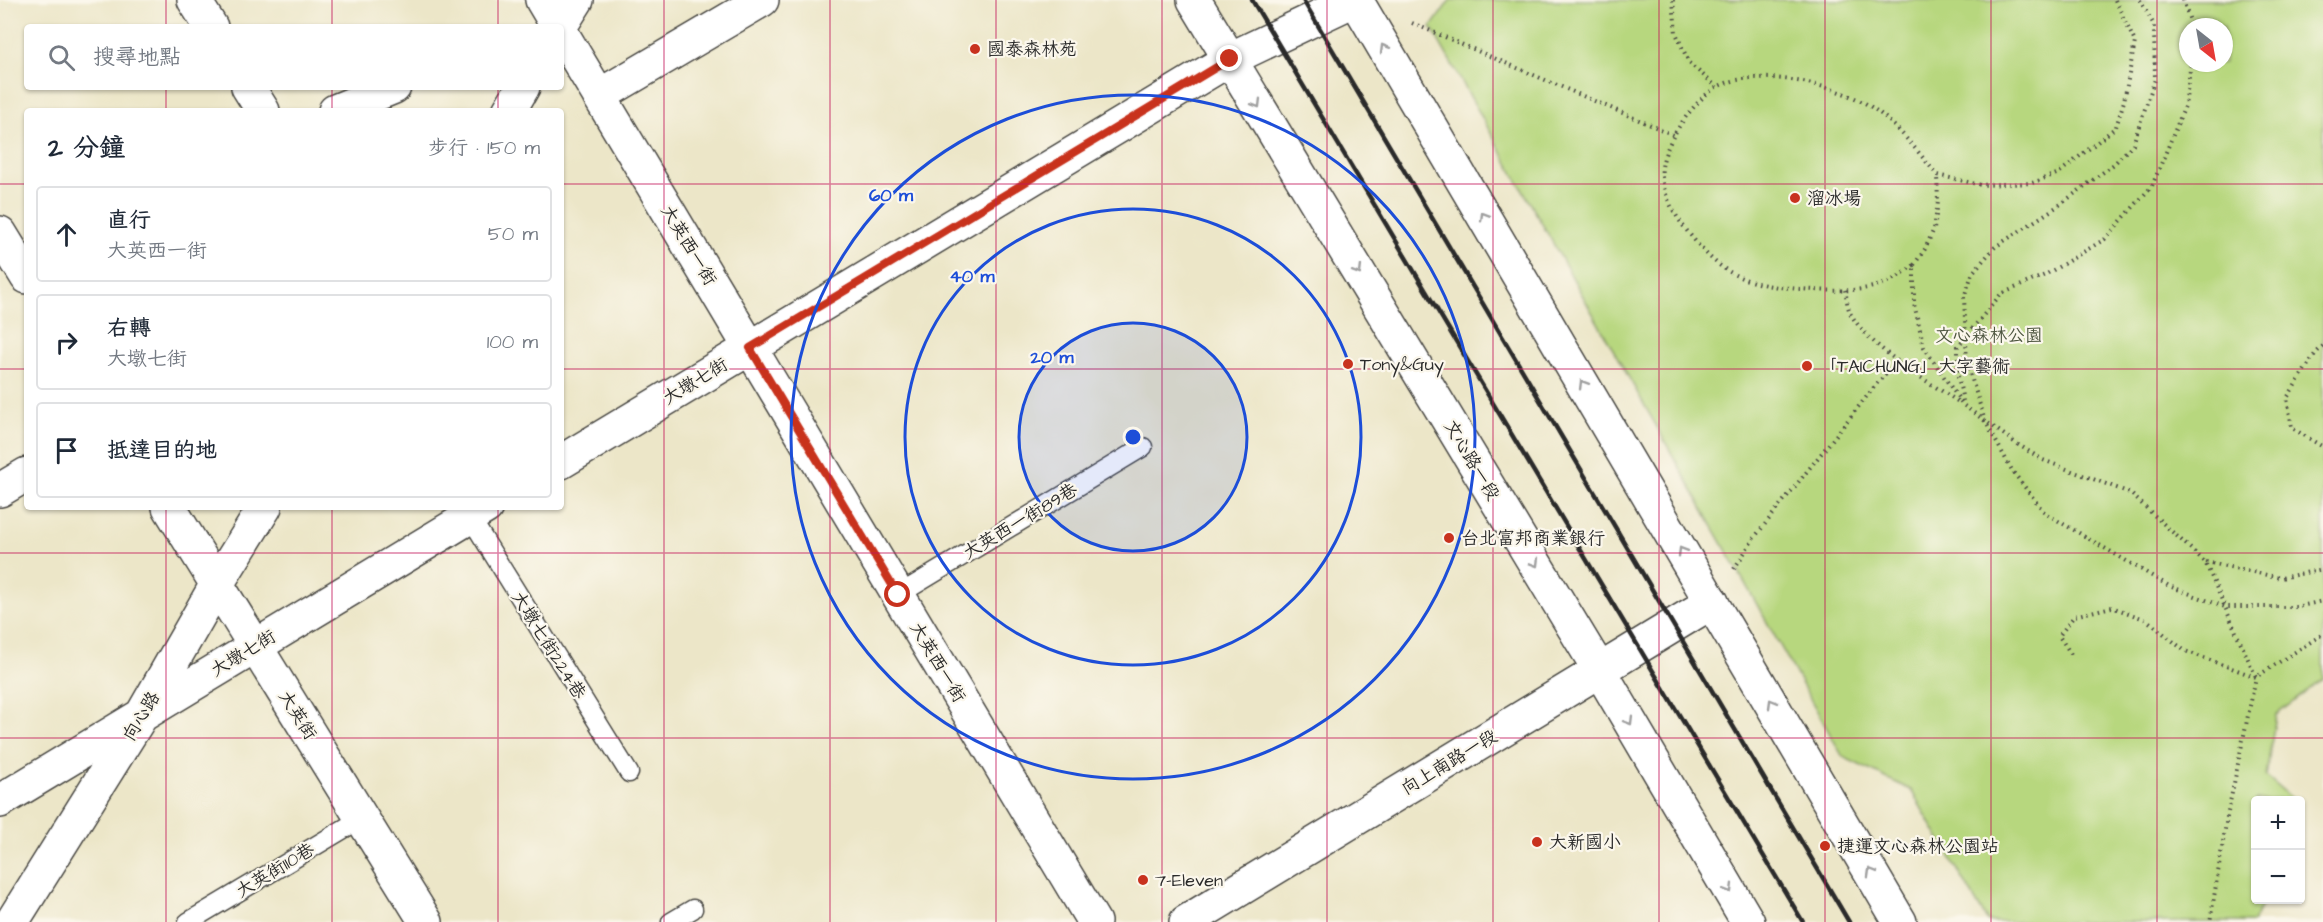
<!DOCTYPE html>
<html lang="zh-TW">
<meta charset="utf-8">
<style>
:root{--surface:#fff;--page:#f2f2f3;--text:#1f2937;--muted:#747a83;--line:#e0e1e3}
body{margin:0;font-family:"Architects Daughter","LXGW WenKai TC",sans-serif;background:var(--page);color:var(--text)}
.controls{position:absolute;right:18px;bottom:18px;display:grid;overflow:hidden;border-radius:6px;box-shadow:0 2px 4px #0004}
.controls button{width:54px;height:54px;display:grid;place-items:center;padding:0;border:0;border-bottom:2px solid var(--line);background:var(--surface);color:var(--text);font:30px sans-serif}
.compass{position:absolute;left:2179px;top:18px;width:54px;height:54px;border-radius:50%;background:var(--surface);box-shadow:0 2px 4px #0004;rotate:149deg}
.stop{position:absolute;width:18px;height:18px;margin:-14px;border:4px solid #c8321e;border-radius:50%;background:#fff}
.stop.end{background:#c8321e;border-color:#fff;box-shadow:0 2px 6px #0008}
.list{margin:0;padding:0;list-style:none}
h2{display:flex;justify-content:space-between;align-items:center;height:78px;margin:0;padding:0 24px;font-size:26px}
h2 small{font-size:20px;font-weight:400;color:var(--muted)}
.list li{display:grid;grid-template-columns:39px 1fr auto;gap:18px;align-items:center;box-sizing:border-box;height:96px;margin:0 12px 12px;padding:0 12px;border:2px solid var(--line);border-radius:6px}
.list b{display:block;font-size:22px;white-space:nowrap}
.list p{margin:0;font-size:20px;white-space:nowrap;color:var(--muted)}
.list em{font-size:20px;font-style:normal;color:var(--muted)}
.icon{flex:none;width:33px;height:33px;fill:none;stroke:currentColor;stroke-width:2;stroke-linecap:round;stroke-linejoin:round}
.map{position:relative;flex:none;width:2323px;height:922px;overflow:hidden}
.search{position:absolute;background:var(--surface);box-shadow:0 2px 4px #0004;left:24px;top:24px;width:540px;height:66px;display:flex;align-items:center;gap:15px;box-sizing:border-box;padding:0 21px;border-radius:6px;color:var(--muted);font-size:22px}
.panel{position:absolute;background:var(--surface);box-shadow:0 2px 4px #0004;left:24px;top:108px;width:540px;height:402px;border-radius:6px}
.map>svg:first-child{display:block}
.green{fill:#b7d77e;stroke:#718154;stroke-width:1.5;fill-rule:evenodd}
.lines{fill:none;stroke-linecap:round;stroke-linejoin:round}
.lane-casing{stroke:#484743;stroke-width:21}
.street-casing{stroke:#484743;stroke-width:36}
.secondary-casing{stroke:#484743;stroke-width:36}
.path{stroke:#484743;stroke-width:4;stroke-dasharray:1.5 4.5;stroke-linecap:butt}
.lane{stroke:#fff;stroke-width:18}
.street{stroke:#fff;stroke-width:33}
.secondary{stroke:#fff;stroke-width:33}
.rail{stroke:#2b2b2b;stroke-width:4.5}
.oneway{stroke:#a0a0a0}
.route{stroke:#c8321e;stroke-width:8}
.grid{fill:none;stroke:#c2185b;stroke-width:1.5;stroke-opacity:0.55}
.ring{fill:none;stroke:#1d4ed8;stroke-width:3}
.poi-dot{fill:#c8321e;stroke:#fbf7ec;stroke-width:2}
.labels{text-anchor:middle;stroke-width:4.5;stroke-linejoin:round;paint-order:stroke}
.poi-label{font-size:18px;fill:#2b2b2b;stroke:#fbf7ec;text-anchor:start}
.street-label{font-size:18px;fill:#2b2b2b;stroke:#fbf7ec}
.park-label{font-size:18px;fill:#4e5640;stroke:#fbf7ec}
.centre{fill:#1d4ed8;stroke:#fbf7ec;stroke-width:3}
.ring-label{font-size:18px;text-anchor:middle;font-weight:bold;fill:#1d4ed8;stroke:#fbf7ec;stroke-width:4.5;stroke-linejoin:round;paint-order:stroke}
</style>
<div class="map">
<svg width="2323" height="922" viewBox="0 0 2323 922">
<rect width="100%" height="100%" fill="#fbf7ec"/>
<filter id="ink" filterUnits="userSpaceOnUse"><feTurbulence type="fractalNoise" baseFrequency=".0167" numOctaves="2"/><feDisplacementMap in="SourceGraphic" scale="12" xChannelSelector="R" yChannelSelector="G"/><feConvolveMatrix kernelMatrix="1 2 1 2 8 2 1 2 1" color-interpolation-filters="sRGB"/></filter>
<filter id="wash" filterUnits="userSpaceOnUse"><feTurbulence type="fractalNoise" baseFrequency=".008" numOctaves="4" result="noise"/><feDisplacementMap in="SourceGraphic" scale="24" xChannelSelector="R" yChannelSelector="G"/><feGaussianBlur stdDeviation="1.35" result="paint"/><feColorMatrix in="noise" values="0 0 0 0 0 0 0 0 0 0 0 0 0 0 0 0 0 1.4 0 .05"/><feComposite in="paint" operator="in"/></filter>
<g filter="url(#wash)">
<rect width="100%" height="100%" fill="#ece6c8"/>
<path class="green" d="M1450 0H2323V679L2276 715 2266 776 2294 800H2256V900H2265L2253 922H1988L1911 790 1843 757 1431 27ZM2188 27H2224V63H2188Z"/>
</g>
<g filter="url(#ink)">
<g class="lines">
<g class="lane-casing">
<path id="lane" d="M470 517 629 773
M898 595 1143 447
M188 922 362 818
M671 922 693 909"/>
</g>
<g class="street-casing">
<path id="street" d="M194 0 211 27
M542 0 558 27
M560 27 577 0
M561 32 1094 922
M248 87 263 111
M599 96 762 0
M335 111 394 87
M509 111 523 87
M0 233 27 277
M561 462 1230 59
M0 490 27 474
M169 507 426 922
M0 801 486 507
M12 922 143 713 217 584 265 507
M1186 922 1712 602"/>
</g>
<g class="secondary-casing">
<path id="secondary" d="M1194 0 1600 671 1748 922
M1356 0 1900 922
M1230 59 1354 0"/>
</g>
<path class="path" d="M1673 0 1676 33 1689 63 1717 87
M2115 0 2135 42 2124 101 2116 127 2059 173 2032 183 1981 185 1937 175 1938 202 1934 229 1925 249 1914 265V304L1924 347 1963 405 2017 444 2043 460 2130 493 2205 562 2256 677 2323 634
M2140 0 2154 25 2155 79 2133 144 2114 164 2061 204 1995 247 1973 272 1964 297 1967 364 1985 421 2013 472 2045 513 2169 586 2225 607H2296L2323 601
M2183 0 2192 27
M1412 23 1674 135
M1914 265C1907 270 1900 276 1892 280 1863 296 1811 290 1779 287 1739 282 1717 269 1692 237 1677 219 1665 200 1662 177 1658 150 1693 100 1717 87 1754 67 1827 83 1863 102 1891 117 1917 150 1937 175
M1845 290C1847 298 1847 309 1852 316 1872 350 1928 381 1960 403
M2323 346 2315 354 2287 398 2292 428 2323 447
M1963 401 1958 376V346L2001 294 2045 275 2105 239 2152 186 2185 106 2191 63
M2206 562 2281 578 2323 569
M1734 569 1754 538 1879 381 1900 361
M2071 654 2059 636 2074 616 2112 607 2147 620 2185 651 2256 677 2227 817 2210 922"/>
<use href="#lane" class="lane"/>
<use href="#street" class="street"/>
<use href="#secondary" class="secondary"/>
<path class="rail" d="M1252 0 1803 922
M1303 0 1849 922"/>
</g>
<defs><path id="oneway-chevron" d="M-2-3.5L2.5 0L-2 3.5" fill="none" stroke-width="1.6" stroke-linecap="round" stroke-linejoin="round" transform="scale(1.5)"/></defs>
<g class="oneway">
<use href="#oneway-chevron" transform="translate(1384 48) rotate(-121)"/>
<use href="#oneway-chevron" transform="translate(1257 104) rotate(59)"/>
<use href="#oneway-chevron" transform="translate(1484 216) rotate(-121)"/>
<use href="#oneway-chevron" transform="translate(1358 271) rotate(59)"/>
<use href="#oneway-chevron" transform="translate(1583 384) rotate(-121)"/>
<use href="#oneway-chevron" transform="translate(1682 551) rotate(-121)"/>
<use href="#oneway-chevron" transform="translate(1535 563) rotate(59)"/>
<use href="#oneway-chevron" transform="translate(1772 703) rotate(-120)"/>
<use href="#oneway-chevron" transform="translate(1629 721) rotate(59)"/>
<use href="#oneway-chevron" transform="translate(1871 872) rotate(-120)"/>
<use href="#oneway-chevron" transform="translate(1729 889) rotate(59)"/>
</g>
</g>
<g class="lines" filter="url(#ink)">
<path class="route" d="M898 595 750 348 1230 59"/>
</g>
<path class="grid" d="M166 0V27M332 0V27M498 0V27M664 0V922M830 0V922M996 0V922M1162 0V922M1327 0V922M1493 0V922M1659 0V922M1825 0V922M1991 0V922M2157 0V922M166 87V111M332 87V111M498 87V111M0 184H27M561 184H2323M0 369H27M561 369H2323M166 507V922M332 507V922M498 507V922M0 553H2323M0 738H2323"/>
<circle cx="1133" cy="437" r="114" fill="#1d4ed8" fill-opacity=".12"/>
<g class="ring">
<circle cx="1133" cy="437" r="114"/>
<circle cx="1133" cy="437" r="228"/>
<circle cx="1133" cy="437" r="342"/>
</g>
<g class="poi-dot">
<circle cx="975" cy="49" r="6"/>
<circle cx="1795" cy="198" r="6"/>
<circle cx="1348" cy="364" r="6"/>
<circle cx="1807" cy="366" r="6"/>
<circle cx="1449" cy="538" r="6"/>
<circle cx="1537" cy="842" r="6"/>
<circle cx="1825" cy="846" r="6"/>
<circle cx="1143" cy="880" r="6"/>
</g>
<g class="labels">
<g class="poi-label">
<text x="987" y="55">國泰森林苑</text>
<text x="1807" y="204">溜冰場</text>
<text x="1360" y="370">Tony&amp;Guy</text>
<text x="1819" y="372">「TAICHUNG」大字藝術</text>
<text x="1461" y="544">台北富邦商業銀行</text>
<text x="1549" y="848">大新國小</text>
<text x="1837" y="852">捷運文心森林公園站</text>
<text x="1155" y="886">7-Eleven</text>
</g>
<g class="street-label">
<text transform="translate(689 245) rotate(59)" y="6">大英西一街</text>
<text transform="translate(695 381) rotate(-31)" y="6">大墩七街</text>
<text transform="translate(1472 460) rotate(59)" y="6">文心路一段</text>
<text transform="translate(1020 521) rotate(-31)" y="6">大英西一街89巷</text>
<text transform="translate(549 645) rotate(58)" y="6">大墩七街224巷</text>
<text transform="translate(243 653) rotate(-31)" y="6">大墩七街</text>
<text transform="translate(938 662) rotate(59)" y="6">大英西一街</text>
<text transform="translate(298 715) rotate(58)" y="6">大英街</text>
<text transform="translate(141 716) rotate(-59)" y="6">向心路</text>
<text transform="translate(1449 762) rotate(-31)" y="6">向上南路一段</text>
<text transform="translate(275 870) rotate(-31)" y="6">大英街110巷</text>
</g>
<g class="park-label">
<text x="1989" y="341">文心森林公園</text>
</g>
</g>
<circle cx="1133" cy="437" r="9" class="centre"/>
<g class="ring-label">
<text x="891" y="201">60 m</text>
<text x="972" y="282">40 m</text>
<text x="1052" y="363">20 m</text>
</g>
</svg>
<div class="controls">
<button>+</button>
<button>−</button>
</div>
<svg class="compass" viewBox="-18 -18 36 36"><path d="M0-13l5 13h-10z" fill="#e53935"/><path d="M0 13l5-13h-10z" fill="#747a83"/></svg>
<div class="stop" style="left:898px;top:595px"></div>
<div class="stop end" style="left:1230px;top:59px"></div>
<div class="search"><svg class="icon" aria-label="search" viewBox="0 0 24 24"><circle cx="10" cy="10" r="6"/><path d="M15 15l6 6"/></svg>搜尋地點</div>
<section class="panel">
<h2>2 分鐘<small>步行 · 150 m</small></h2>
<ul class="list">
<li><svg class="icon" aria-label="ahead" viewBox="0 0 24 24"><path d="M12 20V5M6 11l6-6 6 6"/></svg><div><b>直行</b><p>大英西一街</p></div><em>50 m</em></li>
<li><svg class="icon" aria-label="right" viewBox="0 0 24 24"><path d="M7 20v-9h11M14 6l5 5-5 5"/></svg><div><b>右轉</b><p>大墩七街</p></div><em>100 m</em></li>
<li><svg class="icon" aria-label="arrive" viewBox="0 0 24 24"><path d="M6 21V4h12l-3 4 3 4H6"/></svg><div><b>抵達目的地</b></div></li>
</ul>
</section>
</div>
